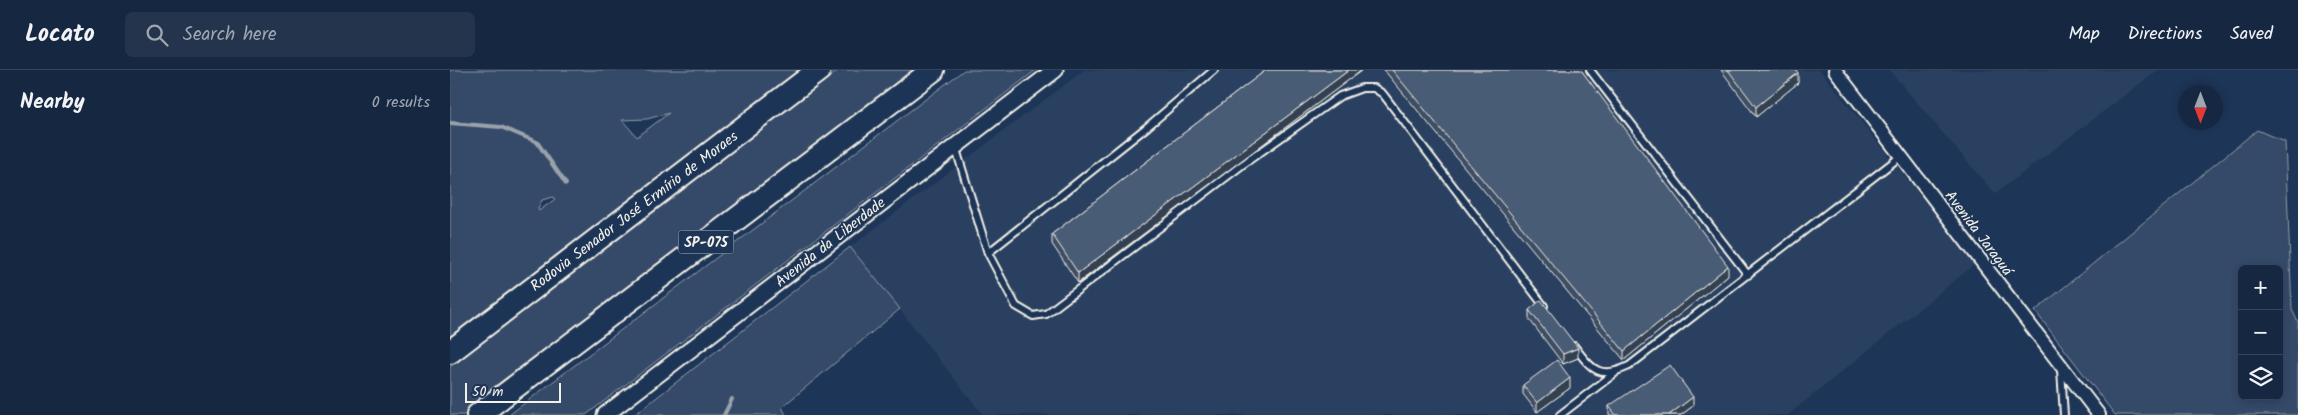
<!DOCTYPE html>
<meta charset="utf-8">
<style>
:root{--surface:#162841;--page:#23344c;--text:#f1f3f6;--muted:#9ea6b1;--line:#35445a}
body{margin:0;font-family:Kalam,sans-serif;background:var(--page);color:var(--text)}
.controls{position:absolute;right:15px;bottom:15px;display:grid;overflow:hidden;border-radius:8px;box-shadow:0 2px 8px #0003}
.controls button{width:45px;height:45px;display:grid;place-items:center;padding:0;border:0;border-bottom:1px solid var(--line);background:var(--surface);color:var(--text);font:25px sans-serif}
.compass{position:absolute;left:1728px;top:15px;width:45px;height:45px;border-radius:50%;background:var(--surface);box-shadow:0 2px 8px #0003;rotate:180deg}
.scale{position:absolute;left:15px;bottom:12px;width:96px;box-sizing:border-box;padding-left:5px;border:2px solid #f4f1e8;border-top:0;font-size:14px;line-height:18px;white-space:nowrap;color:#f4f1e8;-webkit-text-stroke:4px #1d3557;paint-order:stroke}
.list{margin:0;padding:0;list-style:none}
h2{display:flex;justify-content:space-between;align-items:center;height:65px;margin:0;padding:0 20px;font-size:21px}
h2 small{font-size:16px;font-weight:400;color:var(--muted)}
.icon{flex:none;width:28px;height:28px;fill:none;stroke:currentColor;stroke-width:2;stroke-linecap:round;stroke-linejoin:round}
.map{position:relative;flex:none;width:1848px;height:345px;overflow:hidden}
header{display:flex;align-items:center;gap:30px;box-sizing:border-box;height:70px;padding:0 25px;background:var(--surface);border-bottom:1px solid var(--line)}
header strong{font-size:24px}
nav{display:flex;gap:28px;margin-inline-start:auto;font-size:18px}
.search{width:350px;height:45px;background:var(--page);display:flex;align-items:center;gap:12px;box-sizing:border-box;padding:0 18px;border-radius:8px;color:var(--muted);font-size:19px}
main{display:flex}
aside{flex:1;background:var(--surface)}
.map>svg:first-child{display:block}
.built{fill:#2a4060}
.green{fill:#354a67;stroke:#949ea8;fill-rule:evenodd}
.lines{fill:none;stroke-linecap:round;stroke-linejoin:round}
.stream{stroke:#9aa2ab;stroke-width:4}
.service-casing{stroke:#f4f1e8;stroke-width:10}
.minor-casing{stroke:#f4f1e8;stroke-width:16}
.tertiary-casing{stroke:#f4f1e8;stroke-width:19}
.motorway-casing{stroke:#f4f1e8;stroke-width:26}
.service{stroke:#1d3557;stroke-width:6}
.minor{stroke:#1d3557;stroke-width:12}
.tertiary{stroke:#1d3557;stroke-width:15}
.motorway{stroke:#1d3557;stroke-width:22}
.wall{fill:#3e4e64;stroke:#f4f1e8}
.shaded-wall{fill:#324051;stroke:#f4f1e8}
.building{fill:#485b74;stroke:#f4f1e8}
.labels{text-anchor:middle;stroke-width:4;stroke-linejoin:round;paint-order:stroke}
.shield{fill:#1d3557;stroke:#b4b9bc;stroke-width:1}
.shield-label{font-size:14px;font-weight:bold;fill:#f4f1e8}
.street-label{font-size:15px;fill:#f4f1e8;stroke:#1d3557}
</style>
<header>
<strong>Locato</strong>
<div class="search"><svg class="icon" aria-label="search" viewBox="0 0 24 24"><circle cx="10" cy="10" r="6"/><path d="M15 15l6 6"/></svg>Search here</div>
<nav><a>Map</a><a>Directions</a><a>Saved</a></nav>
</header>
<main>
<aside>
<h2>Nearby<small>0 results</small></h2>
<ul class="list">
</ul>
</aside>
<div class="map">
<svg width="1848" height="345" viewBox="0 0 1848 345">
<rect width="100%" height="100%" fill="#1d3557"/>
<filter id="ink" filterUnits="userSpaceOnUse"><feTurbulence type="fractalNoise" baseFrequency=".02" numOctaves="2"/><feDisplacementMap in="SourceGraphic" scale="10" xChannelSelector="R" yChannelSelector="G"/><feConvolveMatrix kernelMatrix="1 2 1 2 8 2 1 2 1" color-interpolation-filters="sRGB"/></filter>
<g filter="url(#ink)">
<path class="built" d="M634 0H1370L1525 194 1338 345H533L400 177Z
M1439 0H1708L1545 124Z"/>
<path class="green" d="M0 0H349L0 266ZM219 43 187 67 172 50 197 49ZM103 127 105 129 89 141 88 139 92 130Z
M389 0H471L18 345H0V297Z
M514 0H586L136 345H59Z
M1807 60 1835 72 1842 240 1848 252V345H1665L1585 241ZM1792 199H1829V326H1792Z
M400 177 450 239 332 337 336 345H184Z"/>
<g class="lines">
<path class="stream" d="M0 53 51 57 87 72 116 114
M274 345 282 329"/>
<g class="service-casing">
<path id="service" d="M764 0 697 57 538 183 566 236 583 246 596 244 792 95 890 26 912 18H924L933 24 1094 236
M1140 0 1298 205
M505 76 538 183
M1124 276C1142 300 1150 310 1179 296L1451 86
M1611 300 1614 345
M1110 345 1165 303"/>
</g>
<g class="minor-casing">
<path id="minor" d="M1385 0 1649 345"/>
</g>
<g class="tertiary-casing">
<path id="tertiary" d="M155 345 605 0"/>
</g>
<g class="motorway-casing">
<path id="motorway" d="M0 282 369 0
M28 345 483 0"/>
</g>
<use href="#service" class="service"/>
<use href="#minor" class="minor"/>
<use href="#tertiary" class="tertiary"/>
<use href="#motorway" class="motorway"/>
</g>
<path class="wall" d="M816 0H912L628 213 602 174V164Z
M934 0H1131L1278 205 1174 290Z
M1271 0H1346L1348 13 1306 47Z
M1079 240 1128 288 1113 294 1079 249Z
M1073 315 1120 318 1087 342 1073 324Z
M1159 336H1243L1231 345H1159Z"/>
<path class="shaded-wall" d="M899 0H912L628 213V203Z
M1348 3V13L1306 47V37Z
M1278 196V205L1174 290V281Z
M1128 278V288L1113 294V284Z
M1120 308V318L1087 342V333Z
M1243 327V336L1231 345H1219Z"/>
<path class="building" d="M816 0H899L628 203 602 164Z
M942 0H1131L1278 196 1174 281Z
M1278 0H1346L1348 3 1306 37Z
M1091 230 1128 278 1113 284 1079 240Z
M1107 290 1120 308 1087 333 1073 315Z
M1220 295 1243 327 1219 345H1166L1159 336Z"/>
</g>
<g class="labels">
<rect class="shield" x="228.5" y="160.5" width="55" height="23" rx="4"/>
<g class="shield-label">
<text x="256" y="177">SP-075</text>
</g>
<g class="street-label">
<text transform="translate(184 141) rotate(-37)" y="5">Rodovia Senador José Ermírio de Moraes</text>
<text transform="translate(1529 163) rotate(53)" y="5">Avenida Jaraguá</text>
<text transform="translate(380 172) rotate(-38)" y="5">Avenida da Liberdade</text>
</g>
</g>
</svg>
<div class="controls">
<button>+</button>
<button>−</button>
<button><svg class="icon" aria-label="layers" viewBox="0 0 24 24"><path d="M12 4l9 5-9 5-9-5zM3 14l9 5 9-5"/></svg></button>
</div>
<svg class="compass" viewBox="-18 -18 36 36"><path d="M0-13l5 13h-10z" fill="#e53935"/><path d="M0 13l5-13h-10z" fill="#9ea6b1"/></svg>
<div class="scale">50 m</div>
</div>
</main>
